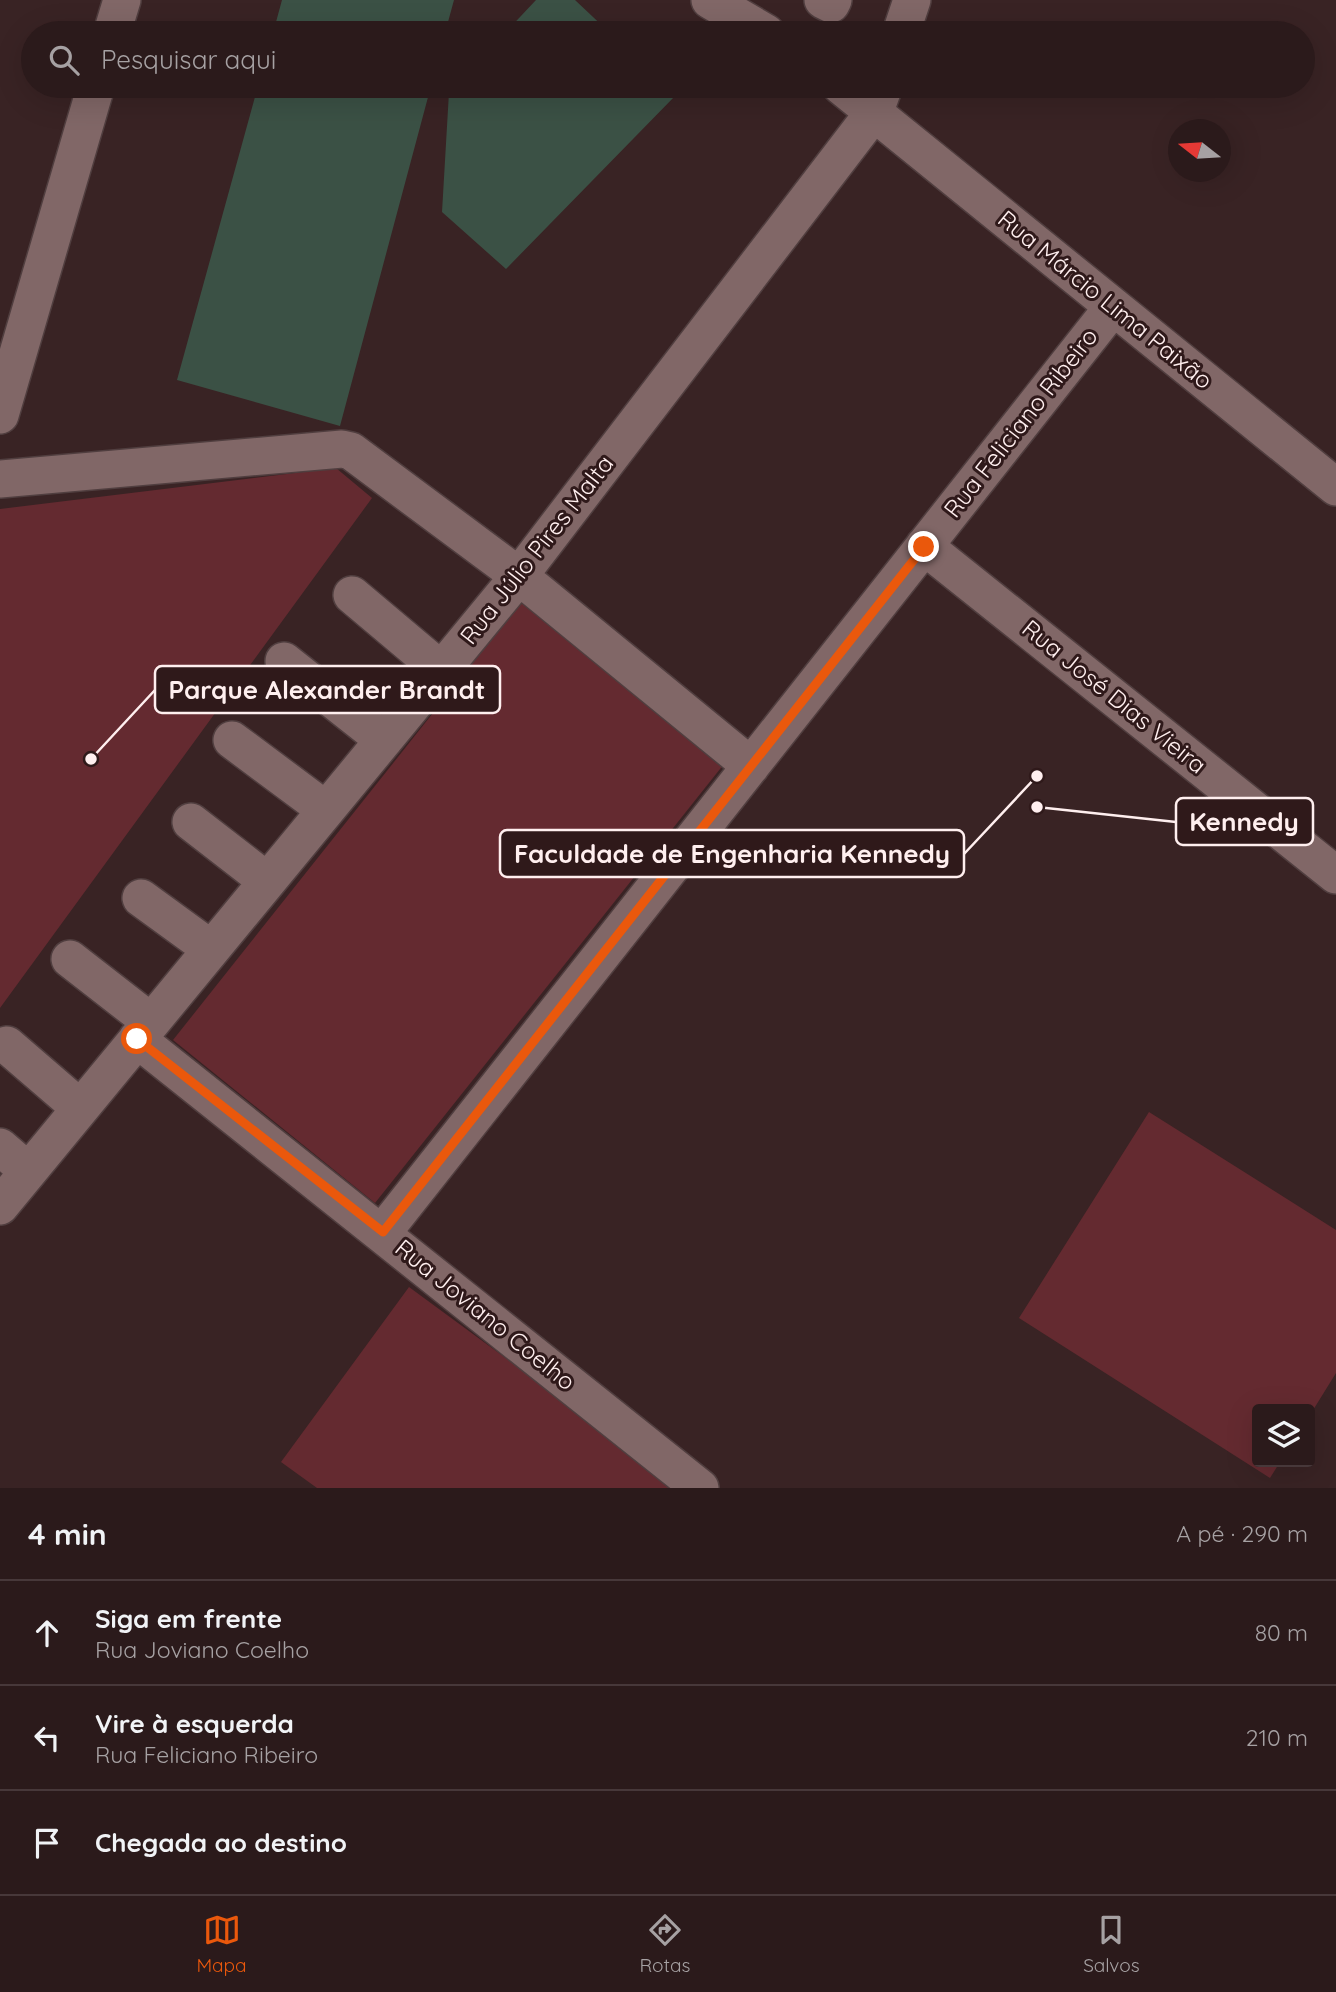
<!DOCTYPE html>
<html lang="pt">
<meta charset="utf-8">
<style>
:root{--surface:#2b1a1b;--page:#372728;--text:#f1f3f6;--muted:#a6a1a3;--line:#47383a;--accent:#ea580c}
body{margin:0;font-family:Quicksand,sans-serif;background:var(--page);color:var(--text)}
.controls{position:absolute;right:21px;bottom:21px;display:grid;overflow:hidden;border-radius:7px;box-shadow:0 7px 28px #0002}
.controls button{width:63px;height:63px;display:grid;place-items:center;padding:0;border:0;border-bottom:2px solid var(--line);background:var(--surface);color:var(--text);font:35px sans-serif}
.compass{position:absolute;left:1168px;top:119px;width:63px;height:63px;border-radius:50%;background:var(--surface);box-shadow:0 7px 28px #0002;rotate:287deg}
.stop{position:absolute;width:21px;height:21px;margin:-16px;border:5px solid #ea580c;border-radius:50%;background:#fff}
.stop.end{background:#ea580c;border-color:#fff;box-shadow:0 2px 7px #0008}
.list{margin:0;padding:0;list-style:none}
h2{display:flex;justify-content:space-between;align-items:center;height:91px;margin:0;padding:0 28px;font-size:30px}
h2 small{font-size:23px;font-weight:400;color:var(--muted)}
.list li{display:grid;grid-template-columns:46px 1fr auto;gap:21px;align-items:center;box-sizing:border-box;height:105px;padding:0 28px;border-top:2px solid var(--line)}
.list b{display:block;font-size:26px;white-space:nowrap}
.list p{margin:0;font-size:23px;white-space:nowrap;color:var(--muted)}
.list em{font-size:23px;font-style:normal;color:var(--muted)}
.icon{flex:none;width:38px;height:38px;fill:none;stroke:currentColor;stroke-width:2;stroke-linecap:round;stroke-linejoin:round}
.map{position:relative;flex:none;width:1336px;height:1488px;overflow:hidden}
.search{position:absolute;background:var(--surface);box-shadow:0 7px 28px #0002;left:21px;right:21px;top:21px;height:77px;display:flex;align-items:center;gap:18px;box-sizing:border-box;padding:0 24px;border-radius:38px;color:var(--muted);font-size:26px}
.sheet{height:406px;background:var(--surface)}
nav{display:flex;justify-content:space-around;align-items:center;box-sizing:border-box;height:98px;border-top:2px solid var(--line);background:var(--surface);font-size:19px;color:var(--muted)}
nav a{display:grid;justify-items:center;gap:4px}
nav .on{color:var(--accent)}
.map>svg:first-child{display:block}
.green{fill:#642a30}
.building{fill:#3b5145}
.lines{fill:none;stroke-linecap:round;stroke-linejoin:round}
.minor-casing{stroke:#503e3f;stroke-width:40}
.minor{stroke:#816767;stroke-width:37}
.route{stroke:#ea580c;stroke-width:9}
.labels{text-anchor:middle;stroke-width:6;stroke-linejoin:round;paint-order:stroke}
.street-label{font-size:24px;fill:#ffefef;stroke:#2f191a}
.leader{fill:none;stroke:#ffefef;stroke-width:2.5}
.callout-dot{fill:#ffefef;stroke:#2f191a;stroke-width:2.5}
.callout{fill:#2f191a;stroke:#ffefef;stroke-width:2.5}
.callout-label{font-size:26px;text-anchor:middle;font-weight:bold;fill:#ffefef}
</style>
<div class="map">
<svg width="1336" height="1488" viewBox="0 0 1336 1488">
<rect width="100%" height="100%" fill="#392324"/>
<path class="green" d="M336 468 372 498 0 1008V509Z
M522 601 724 764 375 1203 173 1040Z
M1149 1112 1336 1230V1373L1310 1415V1409H1257V1462H1280L1270 1478 1019 1318Z
M409 1287 682 1488H317L281 1462Z"/>
<path class="building" d="M282 0H454L445 33H273Z
M536 0H575L610 33H505Z
M258 86H431L340 426 177 380Z
M455 86H667L676 95 506 269 442 212 449 92Z"/>
<g class="lines">
<g class="minor-casing">
<path id="minor" d="M710 0 766 33
M823 0 831 4 833 0
M112 33 122 0
M901 33 912 0
M841 86 1336 487
M0 415 96 86
M0 479 342 449 351 451 519 576 751 766
M924 546 1336 875
M352 595 441 670
M284 661 384 740
M232 740 326 810
M191 822 267 881
M141 898 211 949
M70 959 151 1022
M137 1039 700 1488
M7 1045 80 1108
M0 1147 28 1171
M0 1206 519 576 875 111 884 86
M383 1232 1113 307"/>
</g>
<use href="#minor" class="minor"/>
</g>
<g class="lines">
<path class="route" d="M137 1039 383 1232 924 547"/>
</g>
<g class="labels">
<g class="street-label">
<text transform="translate(1105 300) rotate(39)" y="8">Rua Márcio Lima Paixão</text>
<text transform="translate(1021 423) rotate(-52)" y="8">Rua Feliciano Ribeiro</text>
<text transform="translate(537 550) rotate(-52)" y="8">Rua Júlio Pires Malta</text>
<text transform="translate(1114 697) rotate(39)" y="8">Rua José Dias Vieira</text>
<text transform="translate(485 1315) rotate(39)" y="8">Rua Joviano Coelho</text>
</g>
</g>
<path class="leader" d="M91 759L155 690M1037 807L1176 822M1037 776L964 854"/>
<g class="callout-dot">
<circle cx="91" cy="759" r="7"/>
<circle cx="1037" cy="807" r="7"/>
<circle cx="1037" cy="776" r="7"/>
</g>
<g class="callout">
<rect x="155" y="666" width="345" height="47" rx="7"/>
<rect x="1176" y="798" width="137" height="47" rx="7"/>
<rect x="500" y="830" width="464" height="47" rx="7"/>
</g>
<g class="callout-label">
<text x="327" y="699">Parque Alexander Brandt</text>
<text x="1244" y="831">Kennedy</text>
<text x="732" y="863">Faculdade de Engenharia Kennedy</text>
</g>
</svg>
<div class="controls">
<button><svg class="icon" aria-label="layers" viewBox="0 0 24 24"><path d="M12 4l9 5-9 5-9-5zM3 14l9 5 9-5"/></svg></button>
</div>
<svg class="compass" viewBox="-18 -18 36 36"><path d="M0-13l5 13h-10z" fill="#e53935"/><path d="M0 13l5-13h-10z" fill="#a6a1a3"/></svg>
<div class="stop" style="left:137px;top:1039px"></div>
<div class="stop end" style="left:924px;top:547px"></div>
<div class="search"><svg class="icon" aria-label="search" viewBox="0 0 24 24"><circle cx="10" cy="10" r="6"/><path d="M15 15l6 6"/></svg>Pesquisar aqui</div>
</div>
<section class="sheet">
<h2>4 min<small>A pé · 290 m</small></h2>
<ul class="list">
<li><svg class="icon" aria-label="ahead" viewBox="0 0 24 24"><path d="M12 20V5M6 11l6-6 6 6"/></svg><div><b>Siga em frente</b><p>Rua Joviano Coelho</p></div><em>80 m</em></li>
<li><svg class="icon" aria-label="left" viewBox="0 0 24 24"><path d="M17 20v-9H6M10 6l-5 5 5 5"/></svg><div><b>Vire à esquerda</b><p>Rua Feliciano Ribeiro</p></div><em>210 m</em></li>
<li><svg class="icon" aria-label="arrive" viewBox="0 0 24 24"><path d="M6 21V4h12l-3 4 3 4H6"/></svg><div><b>Chegada ao destino</b></div></li>
</ul>
</section>
<nav>
<a class="on"><svg class="icon" aria-label="map" viewBox="0 0 24 24"><path d="M3 6l6-2 6 2 6-2v14l-6 2-6-2-6 2zM9 4v14M15 6v14"/></svg>Mapa</a>
<a><svg class="icon" aria-label="directions" viewBox="0 0 24 24"><path d="M12 3l9 9-9 9-9-9zM9 14v-3h6M13 9l2 2-2 2"/></svg>Rotas</a>
<a><svg class="icon" aria-label="saved" viewBox="0 0 24 24"><path d="M7 4h10v16l-5-4-5 4z"/></svg>Salvos</a>
</nav>
